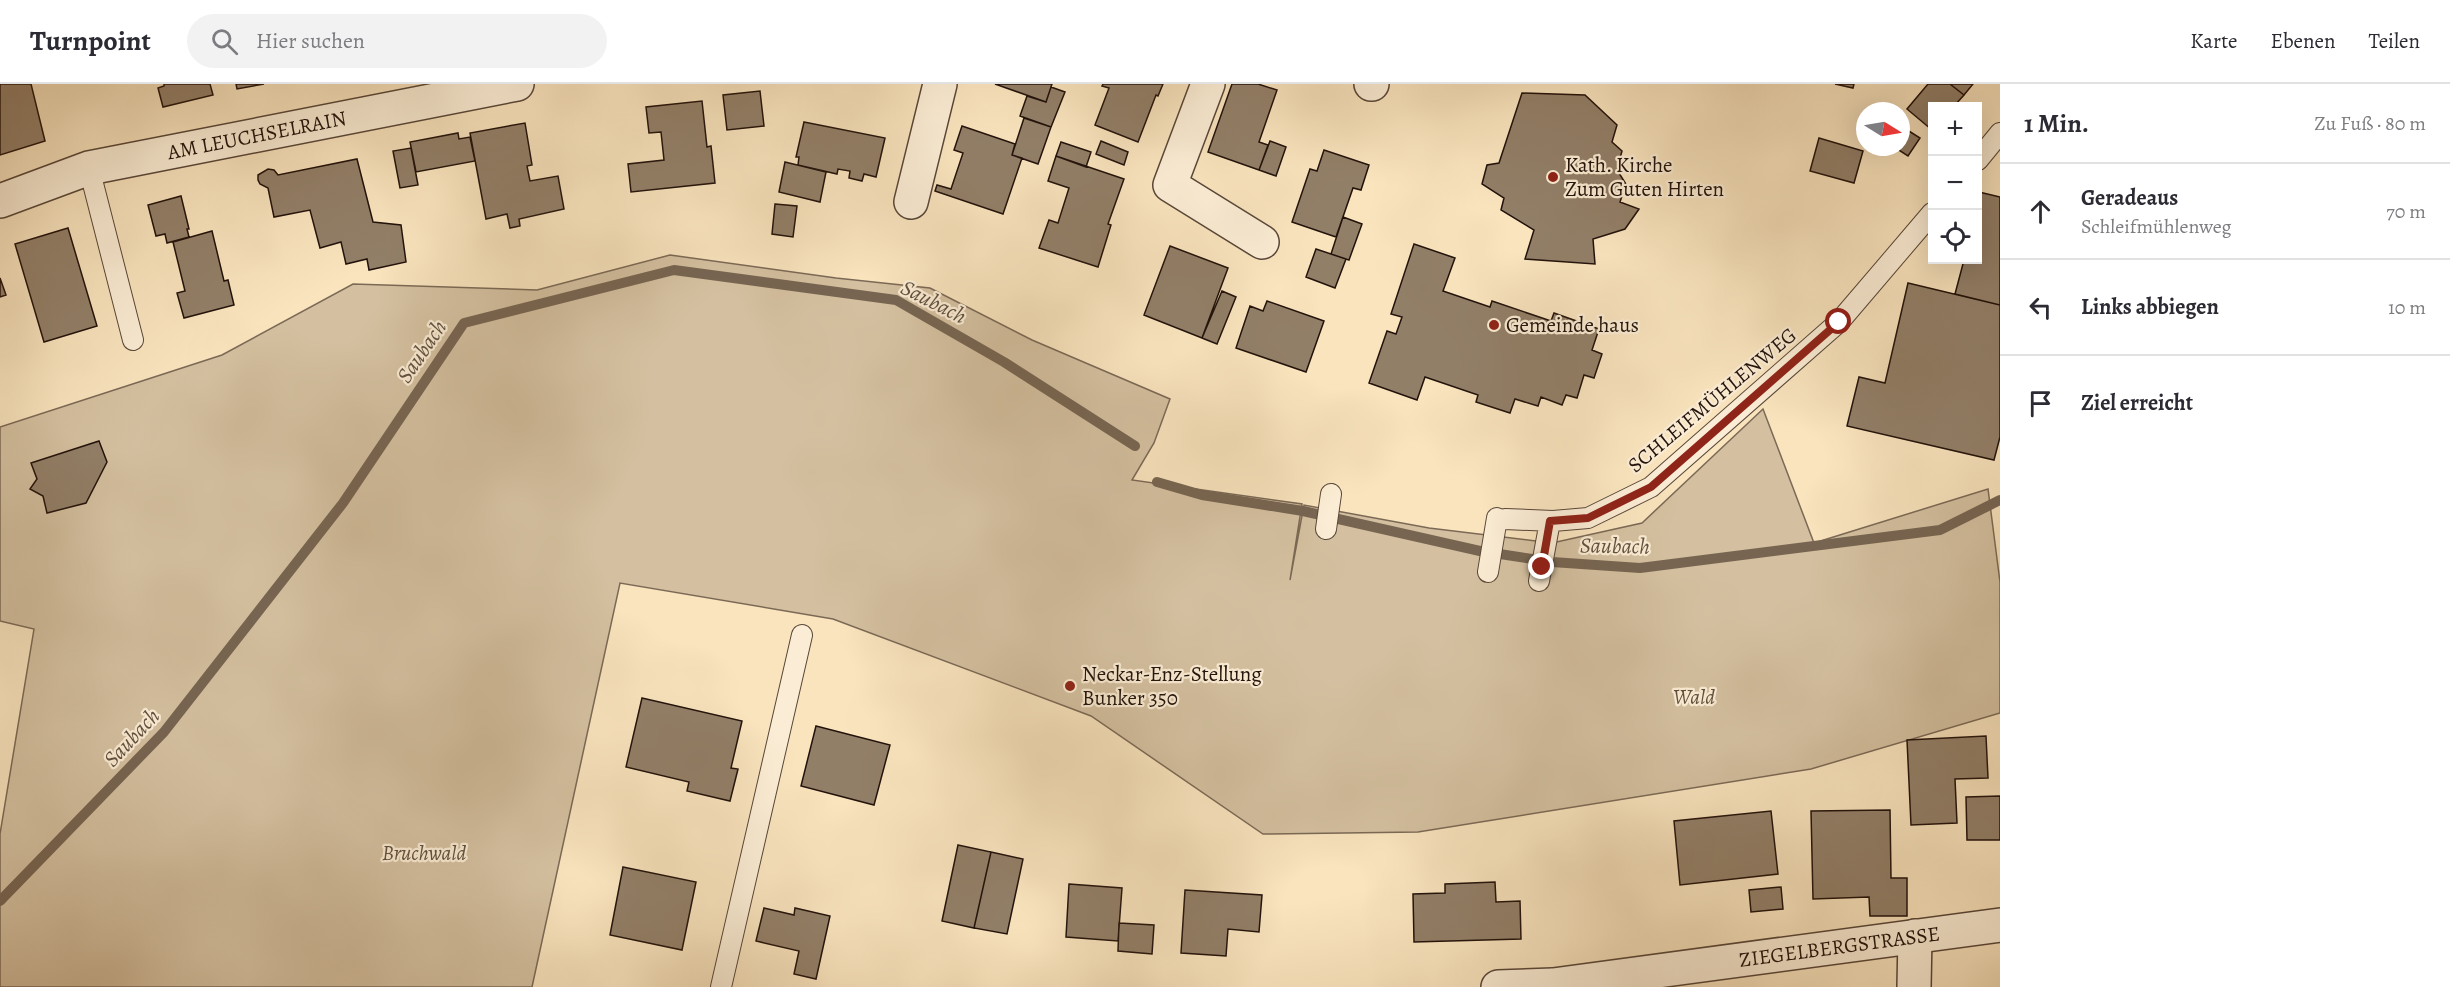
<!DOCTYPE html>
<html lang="de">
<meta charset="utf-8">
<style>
:root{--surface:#fff;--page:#f2f2f3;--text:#2b2b33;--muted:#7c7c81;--line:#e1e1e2}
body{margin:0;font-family:Alegreya,serif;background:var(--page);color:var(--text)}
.controls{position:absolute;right:18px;top:18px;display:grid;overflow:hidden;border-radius:0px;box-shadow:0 6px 24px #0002}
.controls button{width:54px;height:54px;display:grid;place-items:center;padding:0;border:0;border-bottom:2px solid var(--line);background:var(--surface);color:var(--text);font:30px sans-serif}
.compass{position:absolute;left:1856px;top:18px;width:54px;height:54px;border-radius:50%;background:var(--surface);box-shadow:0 6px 24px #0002;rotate:101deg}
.stop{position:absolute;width:18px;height:18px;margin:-14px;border:4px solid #8f2418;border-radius:50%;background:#fff}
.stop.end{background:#8f2418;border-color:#fff;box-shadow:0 2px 6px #0008}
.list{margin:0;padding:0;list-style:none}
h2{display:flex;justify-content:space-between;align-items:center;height:78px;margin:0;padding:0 24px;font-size:26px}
h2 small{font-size:20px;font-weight:400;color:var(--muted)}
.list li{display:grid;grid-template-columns:39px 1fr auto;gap:18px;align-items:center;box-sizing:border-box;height:96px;padding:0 24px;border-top:2px solid var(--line)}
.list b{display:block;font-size:22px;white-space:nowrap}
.list p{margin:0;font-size:20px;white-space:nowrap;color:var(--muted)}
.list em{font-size:20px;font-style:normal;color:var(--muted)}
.icon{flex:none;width:33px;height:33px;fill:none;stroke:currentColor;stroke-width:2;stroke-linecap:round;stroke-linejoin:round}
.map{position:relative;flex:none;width:2000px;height:903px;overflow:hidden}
header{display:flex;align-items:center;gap:36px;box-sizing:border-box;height:84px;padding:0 30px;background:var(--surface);border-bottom:2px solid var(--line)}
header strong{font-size:28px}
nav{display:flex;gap:33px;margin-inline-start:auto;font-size:21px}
.search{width:420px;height:54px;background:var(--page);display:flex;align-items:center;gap:15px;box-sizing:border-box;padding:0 21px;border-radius:33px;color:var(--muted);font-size:22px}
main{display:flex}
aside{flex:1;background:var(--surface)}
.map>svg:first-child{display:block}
.green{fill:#d4c0a0;stroke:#7b6956;stroke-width:1.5}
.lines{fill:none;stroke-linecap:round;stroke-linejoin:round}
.stream{stroke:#776552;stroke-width:10}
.building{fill:#927f68;stroke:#22120b;stroke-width:1.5}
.lane-casing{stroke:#584638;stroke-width:22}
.street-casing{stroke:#584638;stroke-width:36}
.lane{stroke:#fbedd5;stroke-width:20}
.street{stroke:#fbedd5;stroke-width:33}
.route{stroke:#8f2418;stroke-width:8}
.poi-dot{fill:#8f2418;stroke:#fbedd5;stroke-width:2}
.labels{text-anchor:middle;stroke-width:4.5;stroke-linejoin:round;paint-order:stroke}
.street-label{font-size:21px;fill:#22120b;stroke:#fbedd5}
.poi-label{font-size:21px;fill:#22120b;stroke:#fbedd5;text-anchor:start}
.park-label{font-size:21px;font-style:italic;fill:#604f3f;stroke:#fbedd5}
.water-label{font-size:22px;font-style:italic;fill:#625140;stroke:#fbedd5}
</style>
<header>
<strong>Turnpoint</strong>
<div class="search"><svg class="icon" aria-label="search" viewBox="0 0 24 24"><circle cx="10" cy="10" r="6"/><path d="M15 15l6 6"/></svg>Hier suchen</div>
<nav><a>Karte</a><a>Ebenen</a><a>Teilen</a></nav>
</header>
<main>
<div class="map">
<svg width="2000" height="903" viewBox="0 0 2000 903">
<rect width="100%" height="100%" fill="#f9e4be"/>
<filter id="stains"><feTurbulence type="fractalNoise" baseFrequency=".00333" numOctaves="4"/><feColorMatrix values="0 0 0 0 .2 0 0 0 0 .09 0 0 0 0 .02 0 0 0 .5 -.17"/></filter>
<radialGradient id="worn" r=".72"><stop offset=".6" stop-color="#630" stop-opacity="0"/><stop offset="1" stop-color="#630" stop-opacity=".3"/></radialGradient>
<path class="green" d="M670 171 836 194 930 204 1032 256 1170 315 1154 359 1132 396 1302 420 1290 496 1304 421 1429 444 1552 459 1642 439 1763 325 1814 459 1988 405 2000 498V629L1811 685 1418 748 1263 750 1091 632 833 535 620 499 532 903H0V750L34 545 0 537V343L222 271 353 200 537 206Z"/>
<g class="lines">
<path class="stream" d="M1157 398 1202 411 1303 427 1480 467 1552 478 1640 484 1940 446 2000 416
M0 817 164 648 343 419 464 239 674 186 896 216 1004 278 1135 362"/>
</g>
<path class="building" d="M0 0H31L45 57 0 71Z
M164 0H210L213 11 163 23 158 4 164 2Z
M236 0H264L237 5Z
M995 0H1052L1046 18Z
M1103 0H1163L1158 12 1156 11 1138 58 1095 41 1109 4 1102 2Z
M1232 0H1258L1277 6 1259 58 1268 61 1259 86 1208 68Z
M1835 0H1854L1853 4Z
M1928 0H1950L1964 11 1954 22H1932V46L1907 25Z
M1950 0H1973L1964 11Z
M1051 3 1065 8 1051 43 1020 32 1027 12 1046 18Z
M760 7 764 42 727 46 723 11Z
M1522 9 1585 11 1617 41 1612 58 1622 67 1617 86 1626 100 1620 118 1639 125 1625 145 1593 155 1595 180 1525 175 1534 146 1501 126 1504 114 1482 100 1487 81 1499 79Z
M702 17 707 63 711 62 715 99 631 108 628 80 664 76 661 48 649 49 646 23Z
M1024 34 1051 43 1038 80 1012 71Z
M804 38 885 54 876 93 864 90 862 97 849 94 850 87 838 85 837 90 798 81 799 73H796Z
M525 39 532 81 527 82 530 97 558 92 564 125 519 135 520 142 510 144 507 130 486 135 470 49Z
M962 42 1015 60 1012 71 1022 74 1003 130 935 107 937 101 951 105 963 69 954 66Z
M1901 42 1920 54 1908 72 1894 63H1901Z
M458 49 459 55 470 53 475 77 416 88 410 58Z
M1819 54 1863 67 1854 99 1810 87Z
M1101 57 1128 68 1124 81 1096 70Z
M1270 57 1286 63 1276 92 1259 86Z
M1061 58 1091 68 1086 83 1056 72Z
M411 64 418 101 400 104 393 67Z
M1324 66 1369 81 1361 106 1353 104 1336 153 1292 138 1310 85 1317 87Z
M1056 72 1124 95 1108 140 1111 141 1098 183 1039 164 1049 136 1058 139 1069 104 1048 97Z
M357 75 373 138 401 141 406 178 369 186 367 175 346 180 341 158 320 164 310 126 274 133 268 104 260 100 258 96V91L268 85 274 86 278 91Z
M785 78 826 88 820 118 779 108Z
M1979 108 2000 113V221L1955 210 1964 176H1978Z
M181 112 189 145H187L189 153 167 159 165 150 156 152 148 121Z
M775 120 797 122 793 153 772 150Z
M1343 133 1362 140 1349 176 1331 170Z
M68 144 97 242 44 258 15 160Z
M212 147 224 197 228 196 234 221 184 234 177 209 185 207 173 158Z
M1414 160 1455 174 1443 207 1490 223 1492 217 1551 237 1554 229 1599 245 1592 266 1602 270 1594 294 1584 291 1577 314 1566 311 1562 321 1541 313 1538 322 1515 315 1510 329 1476 318 1478 311 1425 293 1417 316 1369 299 1387 247 1396 250 1402 233 1391 230Z
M1170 162 1228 184 1202 254 1144 231Z
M1316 165 1346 175 1335 204 1306 193Z
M0 194 6 211 0 213Z
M1908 199 2000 221V353L1994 376 1847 342 1859 293 1885 299Z
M1222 207 1236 213 1217 260 1202 254Z
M1267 217 1324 237 1306 288 1236 264 1250 222 1263 227Z
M99 357 107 378 86 419 47 429 43 412 30 405 37 395 31 379Z
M642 614 742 637 731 684 738 685 730 717 687 707 689 698 626 683Z
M816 642 890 661 874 721 801 702Z
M1986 652 1988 694 1955 695 1957 739 1911 741 1907 656Z
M2000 712V756H1967L1966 713Z
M1890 726 1891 794H1907V832H1870L1869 813 1813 815 1811 727Z
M1771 727 1778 790 1680 801 1674 737Z
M958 761 991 768 974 844 942 837Z
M991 768 1023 775 1007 850 974 844Z
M623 783 696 798 682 866 610 851Z
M1495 798 1496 818 1520 817 1521 855 1414 858 1413 810 1445 809V800Z
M1069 800 1122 804 1118 857 1066 853Z
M1781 803 1783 825 1751 828 1749 806Z
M1185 806 1262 811 1259 848 1228 845 1226 872 1181 869Z
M764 824 794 831 795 824 830 832 816 895 794 890 799 867 756 857Z
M1119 839 1154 841 1152 870 1118 867Z"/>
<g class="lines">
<g class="lane-casing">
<path id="lane" d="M1978 76 2000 49
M89 84 133 256
M1505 435 1553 437 1588 434 1651 403 1839 238 1932 129
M1326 445 1331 410
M1488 488 1497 434
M1539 497 1550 437
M721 903 802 551"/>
</g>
<g class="street-casing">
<g id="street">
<path d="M1208 0 1170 101 1262 158"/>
<path d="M1371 0H1372"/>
<path id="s1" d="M0 117 89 84 517 0"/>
<path d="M911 118 940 0"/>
<path id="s2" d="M1498 903 1553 901 2000 841"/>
<path d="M1914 903 1915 852"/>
</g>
</g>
<use href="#lane" class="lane"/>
<use href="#street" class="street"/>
</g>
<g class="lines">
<path class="route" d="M1542 483 1550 437 1588 434 1651 403 1839 238"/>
</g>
<g class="poi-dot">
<circle cx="1553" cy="93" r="6"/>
<circle cx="1494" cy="241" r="6"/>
<circle cx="1070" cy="602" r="6"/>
</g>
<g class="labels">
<g class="street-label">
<text dy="7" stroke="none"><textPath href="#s1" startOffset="266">AM LEUCHSELRAIN</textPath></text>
<text transform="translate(1712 316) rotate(-40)" y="7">SCHLEIFMÜHLENWEG</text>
<text dy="7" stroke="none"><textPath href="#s2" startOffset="344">ZIEGELBERGSTRASSE</textPath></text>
</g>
<g class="poi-label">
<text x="1565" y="88">Kath. Kirche<tspan x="1565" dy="24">Zum Guten Hirten</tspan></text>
<text x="1506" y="248">Gemeinde haus</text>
<text x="1082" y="597">Neckar-Enz-Stellung<tspan x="1082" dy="24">Bunker 350</tspan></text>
</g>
<g class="park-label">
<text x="1694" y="620">Wald</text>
<text x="424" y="776">Bruchwald</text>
</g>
<g class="water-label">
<text transform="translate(934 217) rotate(27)" y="8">Saubach</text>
<text transform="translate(421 267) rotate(-56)" y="8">Saubach</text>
<text transform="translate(1615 461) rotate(1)" y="8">Saubach</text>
<text transform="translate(131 653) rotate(-47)" y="8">Saubach</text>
</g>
</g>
<rect width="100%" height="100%" filter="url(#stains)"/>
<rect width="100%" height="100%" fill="url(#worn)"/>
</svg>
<div class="controls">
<button>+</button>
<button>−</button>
<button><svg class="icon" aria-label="locate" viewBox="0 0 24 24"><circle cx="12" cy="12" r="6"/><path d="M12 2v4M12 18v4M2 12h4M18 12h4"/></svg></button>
</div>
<svg class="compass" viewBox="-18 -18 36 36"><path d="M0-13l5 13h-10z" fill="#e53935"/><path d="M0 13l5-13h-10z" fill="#7c7c81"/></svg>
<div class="stop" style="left:1839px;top:238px"></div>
<div class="stop end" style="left:1542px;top:483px"></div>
</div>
<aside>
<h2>1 Min.<small>Zu Fuß · 80 m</small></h2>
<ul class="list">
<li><svg class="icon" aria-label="ahead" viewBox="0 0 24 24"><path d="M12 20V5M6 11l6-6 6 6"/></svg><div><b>Geradeaus</b><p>Schleifmühlenweg</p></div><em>70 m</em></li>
<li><svg class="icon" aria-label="left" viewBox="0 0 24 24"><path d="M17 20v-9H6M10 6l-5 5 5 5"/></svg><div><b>Links abbiegen</b></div><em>10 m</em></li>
<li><svg class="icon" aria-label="arrive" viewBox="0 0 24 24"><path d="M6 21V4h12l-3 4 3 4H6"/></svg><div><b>Ziel erreicht</b></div></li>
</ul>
</aside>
</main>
